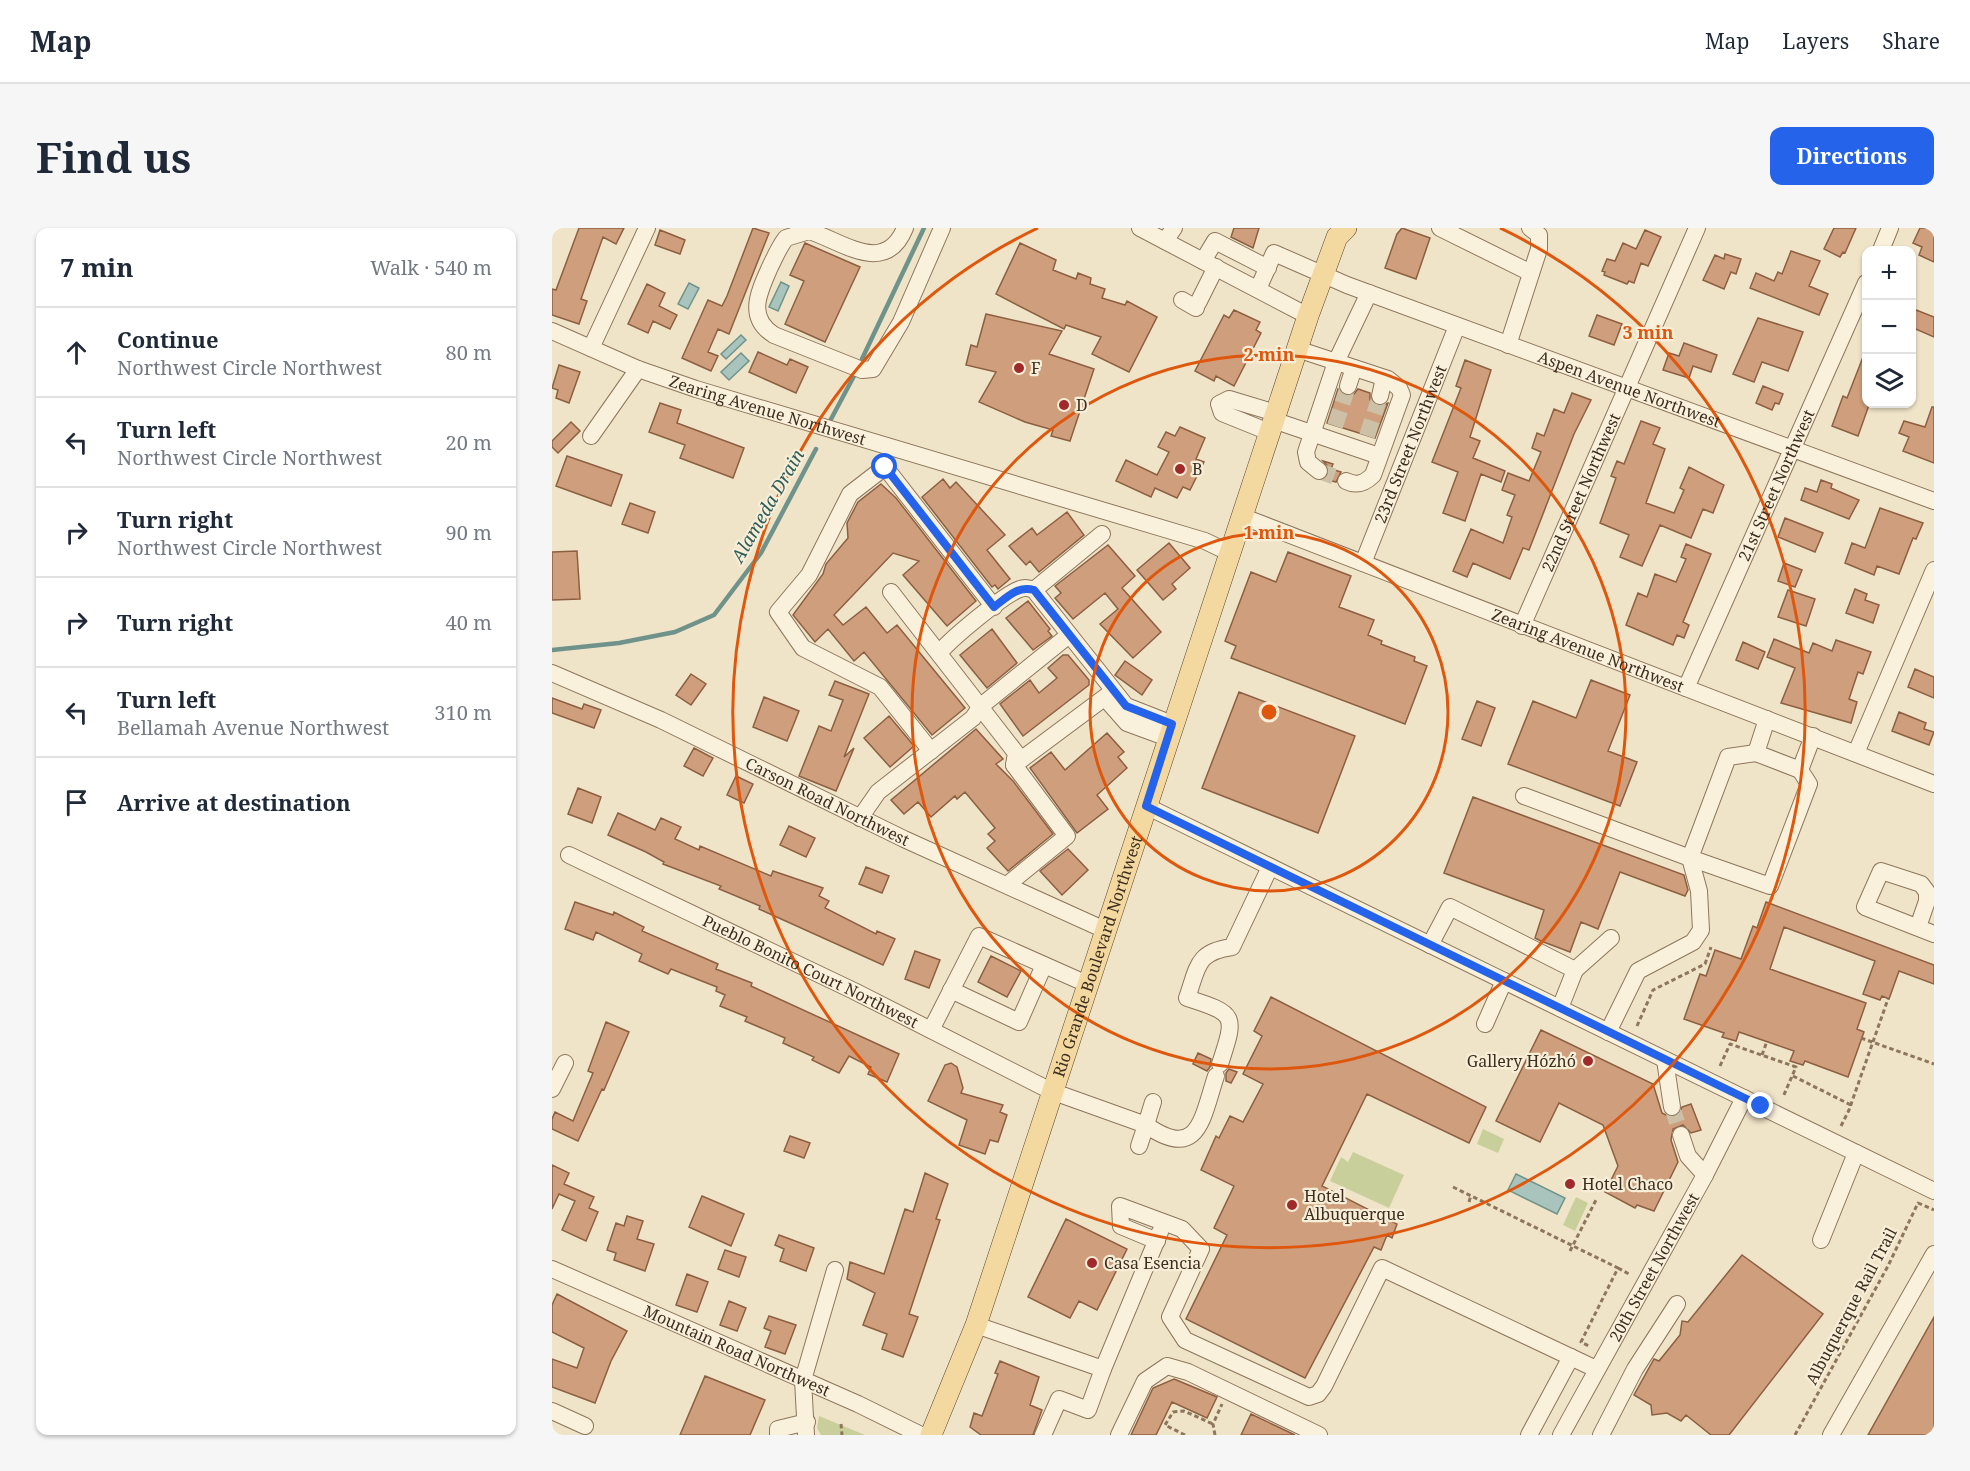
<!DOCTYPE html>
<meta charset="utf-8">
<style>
:root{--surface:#fff;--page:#f6f6f7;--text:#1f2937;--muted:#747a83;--line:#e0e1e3;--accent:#2563eb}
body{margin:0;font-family:"Noto Serif",serif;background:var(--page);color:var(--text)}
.controls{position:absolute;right:18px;top:18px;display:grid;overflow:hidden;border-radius:12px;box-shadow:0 2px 4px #0004}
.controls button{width:54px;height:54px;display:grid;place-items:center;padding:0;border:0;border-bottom:2px solid var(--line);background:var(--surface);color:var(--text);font:30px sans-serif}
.stop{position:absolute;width:18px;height:18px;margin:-14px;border:4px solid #2563eb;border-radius:50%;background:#fff}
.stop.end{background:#2563eb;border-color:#fff;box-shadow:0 2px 6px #0008}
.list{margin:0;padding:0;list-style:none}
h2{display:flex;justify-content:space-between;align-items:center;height:78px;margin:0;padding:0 24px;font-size:26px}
h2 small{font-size:20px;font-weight:400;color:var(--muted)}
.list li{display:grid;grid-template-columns:39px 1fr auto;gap:18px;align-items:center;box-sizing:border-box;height:90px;padding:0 24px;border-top:2px solid var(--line)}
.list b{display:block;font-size:22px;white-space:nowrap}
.list p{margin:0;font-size:20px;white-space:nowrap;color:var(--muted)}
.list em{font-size:20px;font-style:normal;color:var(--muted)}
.icon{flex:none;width:33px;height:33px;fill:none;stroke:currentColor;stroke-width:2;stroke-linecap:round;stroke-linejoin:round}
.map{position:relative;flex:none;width:1382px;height:1207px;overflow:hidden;border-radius:12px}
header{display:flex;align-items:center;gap:36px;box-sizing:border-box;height:84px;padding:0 30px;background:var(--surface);border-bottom:2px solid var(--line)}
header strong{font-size:28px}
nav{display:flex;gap:33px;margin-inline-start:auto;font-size:21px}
.intro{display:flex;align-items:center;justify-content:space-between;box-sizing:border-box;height:144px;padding:0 36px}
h1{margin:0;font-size:42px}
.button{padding:15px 27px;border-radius:12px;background:var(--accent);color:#fff;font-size:21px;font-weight:700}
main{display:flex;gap:36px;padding:0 36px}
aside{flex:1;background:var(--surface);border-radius:12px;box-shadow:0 2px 4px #0004}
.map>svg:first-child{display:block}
.green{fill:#c9cf9b}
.water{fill:#a9c4bc;stroke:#6f938a;stroke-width:1.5}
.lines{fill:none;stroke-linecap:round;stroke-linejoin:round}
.stream{stroke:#6f938a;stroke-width:4.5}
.building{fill:#cf9f7d;stroke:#8d5f41;stroke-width:1.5}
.minor-tunnel{stroke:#ccc0a6;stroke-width:16;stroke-dasharray:16 8;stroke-linecap:butt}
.minor-casing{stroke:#8d765c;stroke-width:18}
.major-casing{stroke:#5b4430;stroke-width:22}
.path{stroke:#8d765c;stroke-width:3;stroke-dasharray:4.5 3;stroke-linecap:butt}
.minor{stroke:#faf1dc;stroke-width:16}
.major{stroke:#f3d9a0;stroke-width:21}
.route{stroke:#2563eb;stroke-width:8}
.ring{fill:none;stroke:#df570d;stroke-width:3}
.poi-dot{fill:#9e2a2b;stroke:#f7eed8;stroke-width:2}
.labels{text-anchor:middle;stroke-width:4.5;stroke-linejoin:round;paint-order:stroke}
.poi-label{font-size:16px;fill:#3d2e20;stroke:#f7eed8;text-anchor:start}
.street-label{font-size:16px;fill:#3d2e20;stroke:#f7eed8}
.water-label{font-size:18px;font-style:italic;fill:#2f5d5a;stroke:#f7eed8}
.centre{fill:#df570d;stroke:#f7eed8;stroke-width:3}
.ring-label{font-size:18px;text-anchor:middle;font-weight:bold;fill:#df570d;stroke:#f7eed8;stroke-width:4.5;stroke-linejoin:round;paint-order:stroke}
</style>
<header>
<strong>Map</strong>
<nav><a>Map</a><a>Layers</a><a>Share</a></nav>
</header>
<div class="intro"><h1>Find us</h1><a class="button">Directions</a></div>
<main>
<aside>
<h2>7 min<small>Walk · 540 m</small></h2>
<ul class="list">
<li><svg class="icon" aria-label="ahead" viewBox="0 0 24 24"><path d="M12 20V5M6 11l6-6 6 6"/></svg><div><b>Continue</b><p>Northwest Circle Northwest</p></div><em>80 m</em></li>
<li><svg class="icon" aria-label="left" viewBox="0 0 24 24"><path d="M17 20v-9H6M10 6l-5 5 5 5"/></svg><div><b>Turn left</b><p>Northwest Circle Northwest</p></div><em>20 m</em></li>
<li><svg class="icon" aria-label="right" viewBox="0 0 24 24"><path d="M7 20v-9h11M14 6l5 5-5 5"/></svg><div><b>Turn right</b><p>Northwest Circle Northwest</p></div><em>90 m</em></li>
<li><svg class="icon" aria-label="right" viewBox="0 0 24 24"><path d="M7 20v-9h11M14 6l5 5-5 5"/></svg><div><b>Turn right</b></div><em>40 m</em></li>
<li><svg class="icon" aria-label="left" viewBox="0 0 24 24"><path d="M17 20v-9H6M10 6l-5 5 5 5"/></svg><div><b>Turn left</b><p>Bellamah Avenue Northwest</p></div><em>310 m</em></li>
<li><svg class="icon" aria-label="arrive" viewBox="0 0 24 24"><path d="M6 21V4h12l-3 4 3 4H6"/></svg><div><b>Arrive at destination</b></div></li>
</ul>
</aside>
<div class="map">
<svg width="1382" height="1207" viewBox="0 0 1382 1207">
<rect width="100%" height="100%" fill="#f0e4c8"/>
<path class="green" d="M931 901 952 911 946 925 925 916Z
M801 924 852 947 837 980 778 953 789 929 796 934Z
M1024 969 1036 975 1023 1003 1011 997Z
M267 1188 313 1207H269L265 1200Z"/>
<path class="water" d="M229 54 237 58 226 83 217 79Z
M137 55 147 60 136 81 126 76Z
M189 107 194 112 174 131 169 126Z
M189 125 197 133 177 152 169 144Z
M964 946 1013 970 1005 986 956 962Z"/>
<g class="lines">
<path class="stream" d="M310 131 372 0
M278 193 302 148
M0 422 67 415 123 404 162 387 209 325 264 221"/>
</g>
<path class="building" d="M27 0H72L64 16 51 9 29 71 35 73 27 96 0 87V61L4 62Z
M201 0 217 5 177 106 166 101 156 124 166 128 159 143 130 130 156 72 170 78 175 68Z
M682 0H707L701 20 679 9Z
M850 0 878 10 864 51 833 40 845 6Z
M1282 0H1304L1293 25 1291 24 1288 29 1272 21Z
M1368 0H1382V34L1367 27 1370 19 1361 15Z
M108 2 133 12 128 26 103 17Z
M1093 2 1109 9 1096 38 1089 35 1082 55 1077 53 1075 56 1052 47 1053 44 1050 43 1055 31 1063 33 1071 15 1084 21Z
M253 15 308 39 273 114 233 96 252 53 238 47Z
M468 15 504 32 501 42 524 51 526 45 539 50 538 56 553 61 550 70 573 77 575 73 605 89 577 144 540 126 549 109 514 97 512 101 444 66Z
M1239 23 1268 33 1257 58 1276 66 1267 87 1198 60 1204 45 1222 53 1226 44 1230 46Z
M1173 26 1189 31 1184 46 1179 44 1172 61 1151 52 1163 27 1172 31Z
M95 56 113 65 107 78 125 87 118 101 101 93 96 105 76 96Z
M1359 80 1382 89V109L1359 99Z
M682 82 708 94 704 102 709 105 682 158 664 148 662 153 643 143 672 87 677 90Z
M434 86 510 103 497 126 542 141 518 213 499 208 501 202 473 194 427 174 444 144 414 137 419 117 425 119Z
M1045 87 1070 96 1062 117 1037 108Z
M1206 90 1251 104 1236 143 1210 134 1202 154 1181 146Z
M1132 115 1165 127 1159 144 1141 138 1137 150 1111 142 1117 125 1127 128Z
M206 124 235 137 238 131 256 139 244 165 197 144Z
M1313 124 1314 176 1317 177 1306 208 1280 198 1291 168 1295 170Z
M913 132 939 142 918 209 928 213 921 230 953 243 949 254 929 246 913 293 891 285 906 244 880 234 909 160 904 158Z
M7 137 28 144 17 175 4 170 6 162 0 160Z
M1211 158 1231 166 1227 176 1223 175 1220 182 1204 175Z
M786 161 793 168 802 166 806 161 818 165V172L825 178 836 175 823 210 775 195Z
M1020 165 1039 172 1022 206 977 322 971 320 958 351 921 335 915 349 901 343 919 301 951 315 960 289 955 287 963 267 950 262 956 245 977 253 989 224 980 220 985 205 992 208 1002 181 1012 185Z
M108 175 129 182 125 195 192 220 181 250 128 230 133 217 97 204Z
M1380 179H1382V235L1351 223 1357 209 1347 205 1352 193 1373 199Z
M1089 193 1108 200 1101 216 1113 221 1094 275 1122 285 1132 262 1128 260 1137 239 1172 257 1161 285 1151 281 1139 310 1108 297 1090 338 1068 329 1077 307 1048 295 1064 250 1059 248 1065 233 1072 236Z
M19 194 28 203 6 225 0 219V213Z
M628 199 653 210 644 231 652 234 638 262 631 259 625 270 603 260 599 269 564 253 574 232 605 247 617 224 606 219 614 204 623 208Z
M15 228 70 247 59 278 4 258Z
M771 233 781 236 779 241 789 244 784 254 773 251 777 240Z
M391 251 398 260 404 254 453 307 435 322 458 351 446 361 443 357 440 359 370 269Z
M1269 252 1280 256 1279 260 1307 272 1297 291 1249 272 1253 260 1265 264Z
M329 256 344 270 424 373 395 398 351 347 367 333 341 325 282 387 291 397 314 379 335 405 345 397 413 480 380 507 312 424 302 433 276 401 263 414 241 387 271 346 274 336 296 310 295 295 306 274Z
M78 275 103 284 96 305 70 296Z
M1328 280 1371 295 1364 311 1361 310 1347 346 1325 338 1322 347 1293 335 1300 315 1313 320Z
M515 284 532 307 487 344 478 333 474 337 457 318 480 300 485 307Z
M1233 290 1271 305 1263 324 1226 309Z
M617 315 638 340 620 356 624 361 611 372 585 342Z
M1134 316 1159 326 1131 394 1137 397 1132 410 1125 407 1121 417 1074 397 1086 365 1095 369 1103 346 1124 354 1134 331 1129 329Z
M556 317 583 348 570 360 609 404 581 430 548 396 566 381 553 365 521 391 503 370 509 365 503 358Z
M25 323 28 371 0 372V324Z
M736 324 799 348 787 379 822 392 816 407 830 413 829 416 863 429 862 433 875 438 853 496 679 430 684 418 673 413 699 344 724 354Z
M1232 335 1250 342 1243 359 1226 353Z
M1303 361 1315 366 1313 372 1327 377 1321 395 1294 385Z
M1236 362 1263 371 1254 398 1226 389Z
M476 373 498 401 496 403 500 408 481 422 454 390Z
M440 401 465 435 435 460 408 427Z
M1222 411 1257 425 1261 415 1280 423 1284 412 1319 424 1311 446 1306 444 1297 471 1305 474 1299 495 1229 475 1243 440 1215 429Z
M1191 414 1213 424 1206 441 1184 432Z
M511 427H516L537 452V457L471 508 448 476 478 452 487 465 505 450 496 440Z
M573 433 600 452 590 467 563 447Z
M1363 441 1382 449V470L1356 459Z
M139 446 154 456 139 477 124 467Z
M1039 452 1078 467 1056 523 1085 534 1068 578 956 536 981 473 1024 490Z
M283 453 317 466 292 529 302 520 284 563 247 548 267 498 279 503 291 472 277 467Z
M687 464 803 508 766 605 650 560Z
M212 469 247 483 235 513 201 499Z
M0 470 30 481 32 476 49 482 42 500 0 485Z
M925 473 943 480 929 518 910 511Z
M1347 484 1374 495 1372 501 1382 504 1377 517 1340 503Z
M337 488 362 518 338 539 312 510Z
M424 501 451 531 444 536 461 553 501 606 456 643 435 620 443 613 436 606 443 600 413 564 405 571 403 568 379 589 366 574 352 586 339 572Z
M555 505 572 524 566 529 575 540 545 567 556 581 525 605 478 540 499 524 513 542Z
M142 520 161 530 151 548 132 538Z
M184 548 201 556 192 575 175 567Z
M26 560 49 569 40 595 16 586Z
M921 569 1132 647 1136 662 1133 668 1068 644 1046 701 1029 694 1018 724 989 713 983 710 992 682 892 645Z
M66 585 103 602 109 590 129 599 123 611 147 622 148 618 219 648 221 643 271 660 267 668 277 673 273 680 324 706 325 703 343 711 331 737 207 681 208 678 167 661 169 658 111 636 112 634 94 624 56 607Z
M237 598 263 610 254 629 228 617Z
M516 621 536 642 510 667 488 643Z
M314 639 337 648 330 665 307 656Z
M23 674 61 687 62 684 92 699 90 703 166 736 164 741 200 755 199 758 347 826 335 854 316 846 319 839 297 828 287 845 260 832 262 829 231 815 233 810 193 793 195 789 168 778 173 767 164 763 165 759 119 741 116 746 87 733 90 726 44 704 41 712 13 701Z
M1214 674 1382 737V756L1347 743 1337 771 1330 768 1328 772 1311 766 1323 733 1232 699 1218 741 1314 775 1305 801 1312 804 1296 849 1253 833 1251 837 1238 833 1242 823 1187 804 1184 813 1170 809 1172 805 1132 791 1148 746 1154 748 1163 722 1189 731 1201 698 1205 700Z
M363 723 388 732 377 760 353 751Z
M439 728 469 743 455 769 426 754Z
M719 769 934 879 917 915 815 866 770 958 845 996 840 1010 835 1007 829 1022 822 1019 753 1150 634 1091 675 1007 662 1000 682 958 649 942 664 908 667 910 678 888 691 894 711 856 691 846 710 808 702 803Z
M54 794 77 804 52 862 50 861 26 913 0 901V891L3 884 21 893 41 845 36 843Z
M989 802 1101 856 1110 885 1116 888H1126L1130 879 1139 876 1149 902 1139 905 1131 897 1121 901 1119 912 1126 934 1102 983 1085 977 1083 980 1053 964 1066 938 1051 897 1007 875 988 914 944 893Z
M646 825 659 831 658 839 655 843 641 836Z
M399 835 405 839 411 860 409 865 451 877 448 884 455 887 446 914 438 912 433 926 407 917 415 892 376 873 393 837Z
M677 841 685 844 679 855 674 853V845Z
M238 908 258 915 252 930 232 923Z
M0 937 17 945 12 956 42 969 37 980 46 984 34 1013 10 1002 23 973 7 966 0 981Z
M373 945 396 956 384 991 388 992 357 1086 366 1089 351 1129 330 1121 335 1106 311 1097 323 1065 295 1051 298 1034 332 1046 353 981 361 984Z
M150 968 192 986 179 1018 137 999Z
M75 988 91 993 85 1011 102 1016 93 1043 62 1032 64 1025 55 1022 64 995 72 998Z
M514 991 575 1021 545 1082 527 1073 518 1090 476 1069Z
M227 1007 262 1020 254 1043 228 1033 232 1021 223 1017Z
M173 1022 194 1029 187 1049 166 1041Z
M1190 1027 1271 1086 1177 1207H1159L1134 1187 1129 1193 1115 1185 1100 1187 1099 1177 1082 1167 1102 1131 1107 1133 1128 1107 1130 1093 1136 1094Z
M135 1046 156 1054 145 1084 124 1077Z
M5 1066 75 1103 59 1133 43 1175 0 1159V1131L25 1140 32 1120 0 1104V1077Z
M177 1073 194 1080 185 1103 168 1097Z
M217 1088 244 1097 233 1126 213 1119 219 1103 212 1100Z
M1382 1089V1207H1316Z
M448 1133 487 1149 478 1177 490 1182 481 1207H429L418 1199 422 1185 430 1188 446 1146 443 1145Z
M153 1148 213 1172 198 1207H128Z
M622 1151 665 1169 655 1190 620 1174 604 1207H579L601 1160Z
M699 1186 743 1207H689Z"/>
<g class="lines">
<path class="minor-tunnel" d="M783 198 796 158
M815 208 828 168
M767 243 794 253
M1120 879 1129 907"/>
<g class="minor-casing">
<g id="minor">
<path d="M353 0C333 49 290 13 257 3L234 10C227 19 223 29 218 39 207 64 194 89 222 107L310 142 321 141 349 94 390 0"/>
<path d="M588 0 756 88"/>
<path d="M888 0 979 45"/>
<path d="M613 13 622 0"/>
<path d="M1329 22 1338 0"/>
<path d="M651 33 663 13 716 40"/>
<path id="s1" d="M706 61 722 25 795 57 1382 273"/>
<path d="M630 72 644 80"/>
<path d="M646 75 664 39"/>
<path id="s2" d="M0 103 86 141 144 161 653 313 676 324"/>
<path d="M956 117 987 21V7L978 0"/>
<path d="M39 120 95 0"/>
<path d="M745 121 836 151 847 160 850 167 821 247C812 256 804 258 794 253"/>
<path d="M796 158 802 140"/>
<path d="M828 168 832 150"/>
<path d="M721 192 827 228"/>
<path d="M717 204 670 185 667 176 677 171 724 185"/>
<path d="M39 208 86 141"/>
<path d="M767 243 756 234 754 224 784 134 817 65"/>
<path id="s3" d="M689 288 1382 556"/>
<path id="s4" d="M811 335 905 98"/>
<path d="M482 362 574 478 620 496"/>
<path d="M339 364 464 525 462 537 515 608 455 657"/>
<path id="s5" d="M970 398 1145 0"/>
<path d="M388 424C400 410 451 367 468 361 473 359 477 360 482 362L550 306"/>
<path id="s6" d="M0 445 109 492 352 611 553 702"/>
<path id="s7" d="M1134 460 1314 55"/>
<path d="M553 470 575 495 616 510"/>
<path d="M1215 491 1204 525 1248 542 1261 508"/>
<path d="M379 523 328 459 251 420 226 384 257 347 298 266 333 239 442 379"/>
<path d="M1204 525 1176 529 1138 630 1218 658 1257 556 1248 542"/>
<path d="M1304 525 1382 342"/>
<path d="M462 537 560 464"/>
<path d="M972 568 1138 630 1147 663 1149 702 1141 714 1086 743 1056 804"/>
<path d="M594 578 1382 963"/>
<path d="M308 590 326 564 421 490 429 478 517 407"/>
<path id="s8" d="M17 627 302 763 499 863 594 897 601 874"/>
<path d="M1366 699 1375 673V664L1369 656 1329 643 1313 679 1382 706"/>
<path d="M878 717 898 679 1023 742 1008 780"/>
<path d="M1023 742 1059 710"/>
<path d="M399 762 467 794 492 737"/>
<path d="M933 796 952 753"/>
<path d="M379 802 427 708 535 756"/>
<path d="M1113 832 1120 879"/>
<path d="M668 836C684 787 685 786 635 770 646 739 644 724 680 719L718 639"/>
<path d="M0 861 13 835"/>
<path d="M1129 907 1136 928 1153 947"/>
<path d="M587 918 594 897C647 934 650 890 664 848"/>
<path d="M1269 1012 1304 925"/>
<path d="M605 1013 569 998 568 978 630 1001 649 1021 618 1089 633 1112 757 1169 766 1166 772 1158 830 1040 1044 1141"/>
<path id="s9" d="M0 1041 306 1176 369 1207"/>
<path d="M424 1097 551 1141 536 1182 507 1171 491 1207"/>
<path d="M551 1141 608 1004"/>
<path d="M0 1183 33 1198"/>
<path d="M226 1207V1201L255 1194"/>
<path d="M254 1207 251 1152 283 1042"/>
<path d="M567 1207 593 1153 615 1138 636 1144 767 1207"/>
<path d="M977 1207 1019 1129"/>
<path id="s10" d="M1009 1207 1153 947 1192 870"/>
<path d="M1049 1207 1083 1141 1125 1076"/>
<path d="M1279 1207 1382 1026"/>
</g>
</g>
<g class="major-casing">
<g id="major">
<path id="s11" d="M379 1207 424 1097 756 88 785 9 794 0"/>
</g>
</g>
<path class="path" d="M1085 798 1101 762 1153 736 1159 719
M1309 810 1382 836
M1210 827 1215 813
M1168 838 1178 816 1244 839 1231 869
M1241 848 1299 877
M1289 898 1297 882 1336 771
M901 959 1066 1040 1029 1114 1037 1118
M917 974 919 967
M1018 1023 1045 970
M1066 1040 1077 1046
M289 1196 290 1207
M633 1207 613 1197 621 1184 632 1183 661 1196
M663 1207 661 1196 670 1176
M1243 1207 1336 1038 1366 975 1382 982"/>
<use href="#minor" class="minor"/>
<use href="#major" class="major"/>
</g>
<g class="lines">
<path class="route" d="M333 239 442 379C454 370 466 357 482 362L574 478 620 496 594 578 1209 878"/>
</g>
<g class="ring">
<circle cx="717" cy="484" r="179"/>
<circle cx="717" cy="484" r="357"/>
<path d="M948 0A536 536 0 1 1 486 0"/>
</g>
<g class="poi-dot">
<circle cx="467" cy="140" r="6"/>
<circle cx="512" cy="177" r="6"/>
<circle cx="628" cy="241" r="6"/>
<circle cx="1036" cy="833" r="6"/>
<circle cx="1018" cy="956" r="6"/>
<circle cx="740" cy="977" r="6"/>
<circle cx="540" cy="1035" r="6"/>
</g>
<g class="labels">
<g class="poi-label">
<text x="479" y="146">F</text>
<text x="524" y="183">D</text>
<text x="640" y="247">B</text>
<text x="1024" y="839" text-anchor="end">Gallery Hózhó</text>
<text x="1030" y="962">Hotel Chaco</text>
<text x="752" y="974">Hotel<tspan x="752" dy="18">Albuquerque</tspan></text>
<text x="552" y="1041">Casa Esencia</text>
</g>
<g class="street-label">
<text dy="6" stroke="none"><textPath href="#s1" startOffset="420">Aspen Avenue Northwest</textPath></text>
<text dy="6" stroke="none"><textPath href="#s2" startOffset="230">Zearing Avenue Northwest</textPath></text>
<text dy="6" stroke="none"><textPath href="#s4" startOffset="128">23rd Street Northwest</textPath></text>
<text dy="6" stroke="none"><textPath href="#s7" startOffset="222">21st Street Northwest</textPath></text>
<text dy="6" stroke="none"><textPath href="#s5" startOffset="146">22nd Street Northwest</textPath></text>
<text dy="6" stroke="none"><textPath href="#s3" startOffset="372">Zearing Avenue Northwest</textPath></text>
<text dy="6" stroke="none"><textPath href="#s6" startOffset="304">Carson Road Northwest</textPath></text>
<text dy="6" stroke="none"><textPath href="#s11" startOffset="507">Rio Grande Boulevard Northwest</textPath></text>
<text dy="6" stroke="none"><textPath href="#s8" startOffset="268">Pueblo Bonito Court Northwest</textPath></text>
<text dy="6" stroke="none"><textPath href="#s10" startOffset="192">20th Street Northwest</textPath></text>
<text transform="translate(1299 1078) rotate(-62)" y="6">Albuquerque Rail Trail</text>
<text dy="6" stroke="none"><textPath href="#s9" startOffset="202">Mountain Road Northwest</textPath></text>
</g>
<g class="water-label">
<text transform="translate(216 278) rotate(-60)" y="6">Alameda Drain</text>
</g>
</g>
<circle cx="717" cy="484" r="9" class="centre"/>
<g class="ring-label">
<text x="1096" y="111">3 min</text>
<text x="717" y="133">2 min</text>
<text x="717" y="311">1 min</text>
</g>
</svg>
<div class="controls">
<button>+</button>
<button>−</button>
<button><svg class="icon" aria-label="layers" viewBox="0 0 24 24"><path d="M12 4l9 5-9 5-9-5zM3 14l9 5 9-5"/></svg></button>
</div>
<div class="stop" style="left:333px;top:239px"></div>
<div class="stop end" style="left:1209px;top:878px"></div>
</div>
</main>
